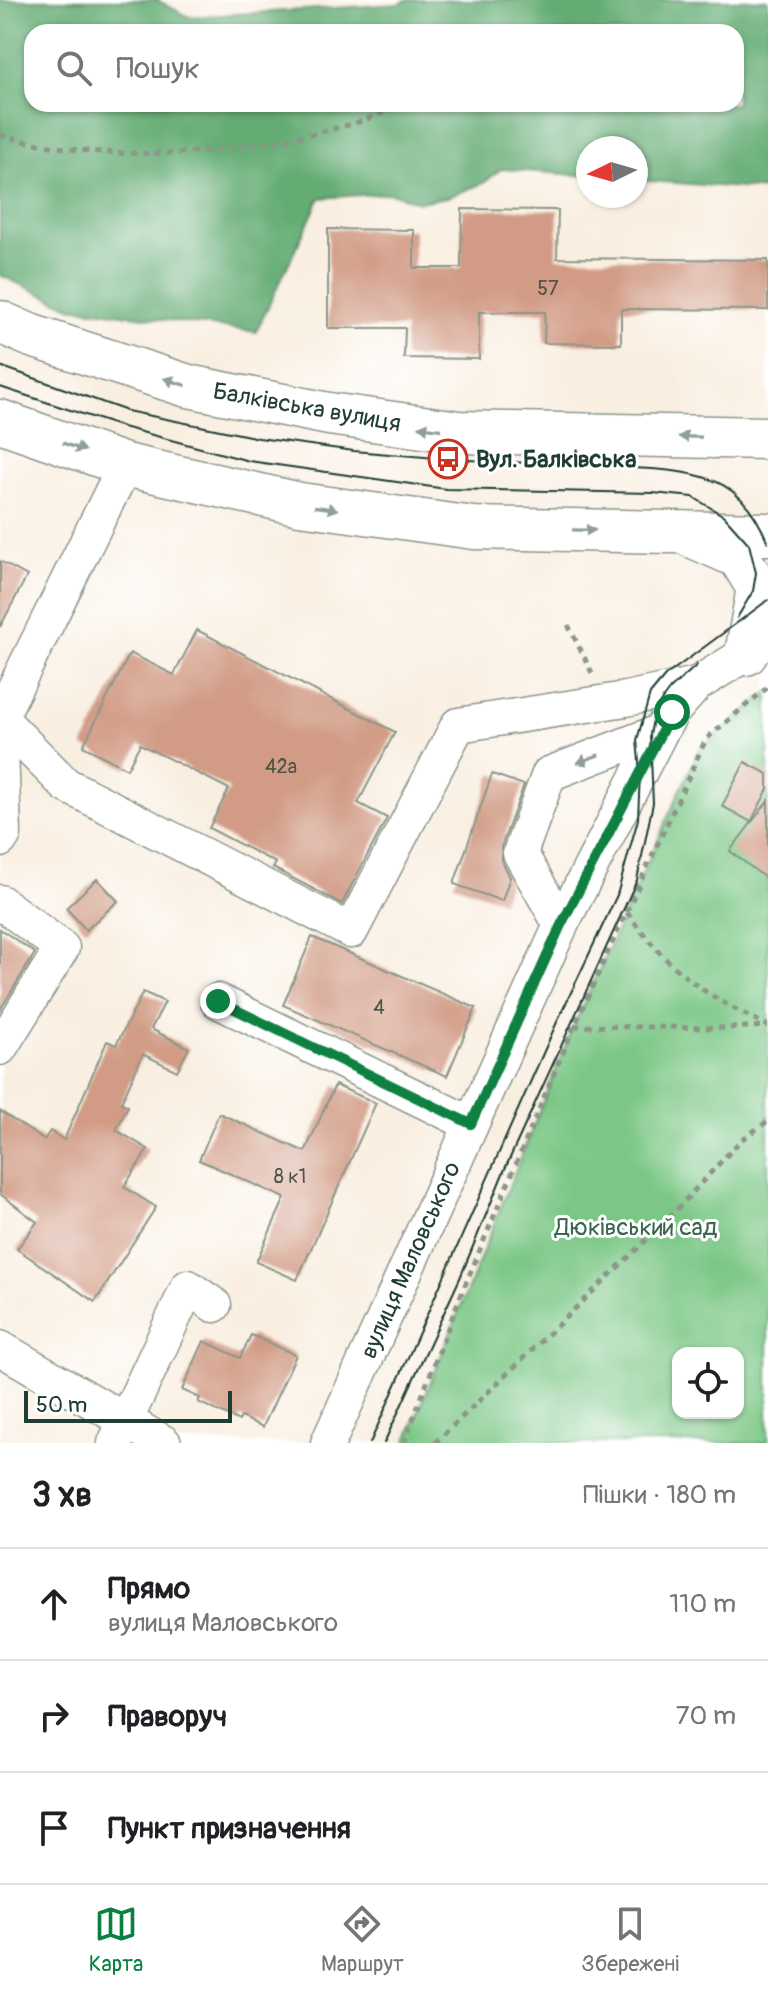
<!DOCTYPE html>
<html lang="uk">
<meta charset="utf-8">
<style>
:root{--surface:#fff;--page:#f2f2f2;--text:#202124;--muted:#757577;--line:#e0e0e0;--accent:#0b8043}
body{margin:0;font-family:Pangolin,sans-serif;background:var(--page);color:var(--text)}
.controls{position:absolute;right:24px;bottom:24px;display:grid;overflow:hidden;border-radius:16px;box-shadow:0 2px 6px #0004}
.controls button{width:72px;height:72px;display:grid;place-items:center;padding:0;border:0;border-bottom:2px solid var(--line);background:var(--surface);color:var(--text);font:40px sans-serif}
.compass{position:absolute;left:576px;top:136px;width:72px;height:72px;border-radius:50%;background:var(--surface);box-shadow:0 2px 6px #0004;rotate:265deg}
.scale{position:absolute;left:24px;bottom:20px;width:208px;box-sizing:border-box;padding-left:8px;border:4px solid #1f3d34;border-top:0;font-size:22px;line-height:28px;white-space:nowrap;color:#1f3d34;-webkit-text-stroke:6px #fff;paint-order:stroke}
.stop{position:absolute;width:24px;height:24px;margin:-18px;border:6px solid #0b8043;border-radius:50%;background:#fff}
.stop.end{background:#0b8043;border-color:#fff;box-shadow:0 2px 8px #0008}
.list{margin:0;padding:0;list-style:none}
h2{display:flex;justify-content:space-between;align-items:center;height:104px;margin:0;padding:0 32px;font-size:34px}
h2 small{font-size:26px;font-weight:400;color:var(--muted)}
.list li{display:grid;grid-template-columns:52px 1fr auto;gap:24px;align-items:center;box-sizing:border-box;height:112px;padding:0 32px;border-top:2px solid var(--line)}
.list b{display:block;font-size:30px;white-space:nowrap}
.list p{margin:0;font-size:26px;white-space:nowrap;color:var(--muted)}
.list em{font-size:26px;font-style:normal;color:var(--muted)}
.icon{flex:none;width:44px;height:44px;fill:none;stroke:currentColor;stroke-width:2;stroke-linecap:round;stroke-linejoin:round}
.map{position:relative;flex:none;width:768px;height:1443px;overflow:hidden}
.search{position:absolute;background:var(--surface);box-shadow:0 2px 6px #0004;left:24px;right:24px;top:24px;height:88px;display:flex;align-items:center;gap:20px;box-sizing:border-box;padding:0 28px;border-radius:24px;color:var(--muted);font-size:30px}
.sheet{height:440px;background:var(--surface)}
nav{display:flex;justify-content:space-around;align-items:center;box-sizing:border-box;height:112px;border-top:2px solid var(--line);background:var(--surface);font-size:22px;color:var(--muted)}
nav a{display:grid;justify-items:center;gap:4px}
nav .on{color:var(--accent)}
.map>svg:first-child{display:block}
.green{fill:#7bc786;stroke:#4d825d;stroke-width:2;fill-rule:evenodd}
.forest{fill:#64ac73;stroke:#427454;stroke-width:2;fill-rule:evenodd}
.building{fill:#d19b85}
.lines{fill:none;stroke-linecap:round;stroke-linejoin:round}
.minor-casing{stroke:#8c968a;stroke-width:37}
.major-casing{stroke:#8c968a;stroke-width:45}
.path{stroke:#8c968a;stroke-width:5;stroke-dasharray:6 6;stroke-linecap:butt}
.minor{stroke:#fff;stroke-width:34}
.major{stroke:#fff;stroke-width:42}
.tram{stroke:#1f3d34;stroke-width:2}
.oneway{fill:#8f9e9a}
.route{stroke:#0b8043;stroke-width:10}
.labels{text-anchor:middle;stroke-width:6;stroke-linejoin:round;paint-order:stroke}
.number-label{font-size:20px;fill:#4c5448}
.street-label{font-size:24px;fill:#1f3d34;stroke:#fff}
.poi-label{font-size:24px;font-weight:bold;fill:#1f3d34;stroke:#fff;text-anchor:start}
.park-label{font-size:24px;fill:#3b664d;stroke:#fff}
</style>
<div class="map">
<svg width="768" height="1443" viewBox="0 0 768 1443">
<rect width="100%" height="100%" fill="#fff"/>
<filter id="ink" filterUnits="userSpaceOnUse"><feTurbulence type="fractalNoise" baseFrequency=".0125" numOctaves="2"/><feDisplacementMap in="SourceGraphic" scale="16" xChannelSelector="R" yChannelSelector="G"/><feConvolveMatrix kernelMatrix="1 2 1 2 8 2 1 2 1" color-interpolation-filters="sRGB"/></filter>
<filter id="wash" filterUnits="userSpaceOnUse"><feTurbulence type="fractalNoise" baseFrequency=".006" numOctaves="4" result="noise"/><feDisplacementMap in="SourceGraphic" scale="32" xChannelSelector="R" yChannelSelector="G"/><feGaussianBlur stdDeviation="1.8" result="paint"/><feColorMatrix in="noise" values="0 0 0 0 0 0 0 0 0 0 0 0 0 0 0 0 0 1.4 0 .05"/><feComposite in="paint" operator="in"/></filter>
<g filter="url(#wash)">
<rect width="100%" height="100%" fill="#f9efe1"/>
<path class="green" d="M768 692V1443H406L574 1025 699 749ZM678 1353H738V1413H678Z"/>
<path class="forest" d="M0 0H157L189 17 399 4 406 0H768V190L636 180V148H588V176L501 169 484 183 448 197 419 202 390 193 320 198 256 332 70 307 0 275ZM32 32H736V104H32Z"/>
<g id="blocks">
<path class="building" d="M462 209 558 210 557 258 768 260V310L621 309V344L544 343 545 312H479V359L404 358 405 328H328V229L414 230V268H461Z
M0 561 27 576 0 627Z
M197 630 395 732 358 803 387 818 342 904 273 868 276 863 209 828 229 789 140 744 127 769 83 746 130 653 174 675Z
M745 762 768 774V789L751 822 722 806Z
M492 774 524 785 501 847 502 862 510 877 502 901 454 884Z
M768 801V880L730 851Z
M97 879 118 901 86 930 66 908Z
M0 929 35 953 0 1010Z
M312 937 476 1008 447 1076 283 1005Z
M143 992 165 1002 151 1029 189 1048 177 1071 143 1054 121 1103 128 1106 116 1130 148 1149 124 1187 156 1207 95 1302 17 1249 37 1222 0 1194V1111L44 1140 50 1131 64 1140 107 1041 116 1045Z
M335 1085 376 1103 297 1280 256 1262 285 1198 199 1160 219 1113 305 1152Z
M251 1335 296 1355 263 1427 241 1417 239 1421 198 1402 200 1398 182 1390 204 1341 240 1358Z"/>
</g>
</g>
<g filter="url(#ink)">
<use href="#blocks" fill-opacity="0" stroke="#8c968a" stroke-width="2"/>
<g class="lines">
<g class="minor-casing">
<path id="minor" d="M0 718 66 785 351 931 458 725 626 699 697 684
M0 718 125 465
M0 720 4 834 0 840
M0 902 62 948 0 1048
M561 925 520 853 549 774 661 731
M218 1001 471 1124
M0 1348 164 1443
M115 1443 188 1287 214 1305
M328 1443 561 925 661 731 672 712 697 684 768 640"/>
</g>
<g class="major-casing">
<path id="major" d="M0 322 32 336 188 386 329 414 459 432 768 438
M0 421 125 465 300 504 474 528 768 534
M691 536 739 557 758 588 746 654"/>
</g>
<path class="path" d="M0 135C113 166 236 155 348 125 368 120 387 111 406 104
M568 625 593 675
M627 912C670 971 701 994 767 1025
M574 1026 724 1028 768 1026
M404 1443 458 1302 574 1026 706 739 768 687
M435 1443 664 1223 741 1140 768 1121"/>
<use href="#minor" class="minor"/>
<use href="#major" class="major"/>
<path class="tram" d="M0 366 127 411 259 438 354 451 448 459 652 469C712 474 744 483 768 543
M0 387 119 426 249 461 446 489 653 493 693 497 724 516 749 544 756 573 753 591 737 618
M370 1443 557 1022 617 895 638 819 640 772 637 740 650 694 665 676 768 600
M384 1443 460 1278 504 1171 637 880 653 803 650 735 653 719 661 701 670 689 697 665"/>
</g>
<defs><path id="oneway-solid" d="M-6-.8H1V-3.2L6.5 0L1 3.2V.8H-6Z" transform="scale(2)"/></defs>
<g class="oneway">
<use href="#oneway-solid" transform="translate(175 382) rotate(-162)"/>
<use href="#oneway-solid" transform="translate(430 428) rotate(-172)"/>
<use href="#oneway-solid" transform="translate(690 437) rotate(-179)"/>
<use href="#oneway-solid" transform="translate(74 447) rotate(19)"/>
<use href="#oneway-solid" transform="translate(326 508) rotate(8)"/>
<use href="#oneway-solid" transform="translate(584 530) rotate(1)"/>
<use href="#oneway-solid" transform="translate(588 759) rotate(159)"/>
</g>
</g>
<g class="lines" filter="url(#ink)">
<path class="route" d="M218 1001 471 1124 561 925 672 712"/>
</g>
<defs>
<g id="bus-ring" transform="scale(2)"><circle r="9.5" fill="#fff" stroke="#c8321e" stroke-width="1.5"/><path d="M-5-6H5V4H4V6H2V4H-2V6H-4V4H-5ZM-3.5-4V0h7V-4ZM-3.5 1.2v1.5H-2V1.2ZM2 1.2v1.5H3.5V1.2Z" fill="#c8321e"/></g>
</defs>
<g fill-rule="evenodd">
<use href="#bus-ring" x="448" y="459"/>
</g>
<g class="labels">
<g class="number-label">
<text x="548" y="295">57</text>
<text x="281" y="773">42а</text>
<text x="379" y="1014">4</text>
<text x="290" y="1183">8 к1</text>
</g>
<g class="street-label">
<text transform="translate(307 407) rotate(10)" y="8">Балківська вулиця</text>
<text transform="translate(410 1260) rotate(-66)" y="8">вулиця Маловського</text>
</g>
<g class="poi-label">
<text x="476" y="467">Вул. Балківська</text>
</g>
<g class="park-label">
<text x="636" y="1235">Дюківський сад</text>
</g>
</g>
</svg>
<div class="controls">
<button><svg class="icon" aria-label="locate" viewBox="0 0 24 24"><circle cx="12" cy="12" r="6"/><path d="M12 2v4M12 18v4M2 12h4M18 12h4"/></svg></button>
</div>
<svg class="compass" viewBox="-18 -18 36 36"><path d="M0-13l5 13h-10z" fill="#e53935"/><path d="M0 13l5-13h-10z" fill="#757577"/></svg>
<div class="scale">50 m</div>
<div class="stop" style="left:672px;top:712px"></div>
<div class="stop end" style="left:218px;top:1001px"></div>
<div class="search"><svg class="icon" aria-label="search" viewBox="0 0 24 24"><circle cx="10" cy="10" r="6"/><path d="M15 15l6 6"/></svg>Пошук</div>
</div>
<section class="sheet">
<h2>3 хв<small>Пішки · 180 m</small></h2>
<ul class="list">
<li><svg class="icon" aria-label="ahead" viewBox="0 0 24 24"><path d="M12 20V5M6 11l6-6 6 6"/></svg><div><b>Прямо</b><p>вулиця Маловського</p></div><em>110 m</em></li>
<li><svg class="icon" aria-label="right" viewBox="0 0 24 24"><path d="M7 20v-9h11M14 6l5 5-5 5"/></svg><div><b>Праворуч</b></div><em>70 m</em></li>
<li><svg class="icon" aria-label="arrive" viewBox="0 0 24 24"><path d="M6 21V4h12l-3 4 3 4H6"/></svg><div><b>Пункт призначення</b></div></li>
</ul>
</section>
<nav>
<a class="on"><svg class="icon" aria-label="map" viewBox="0 0 24 24"><path d="M3 6l6-2 6 2 6-2v14l-6 2-6-2-6 2zM9 4v14M15 6v14"/></svg>Карта</a>
<a><svg class="icon" aria-label="directions" viewBox="0 0 24 24"><path d="M12 3l9 9-9 9-9-9zM9 14v-3h6M13 9l2 2-2 2"/></svg>Маршрут</a>
<a><svg class="icon" aria-label="saved" viewBox="0 0 24 24"><path d="M7 4h10v16l-5-4-5 4z"/></svg>Збережені</a>
</nav>
